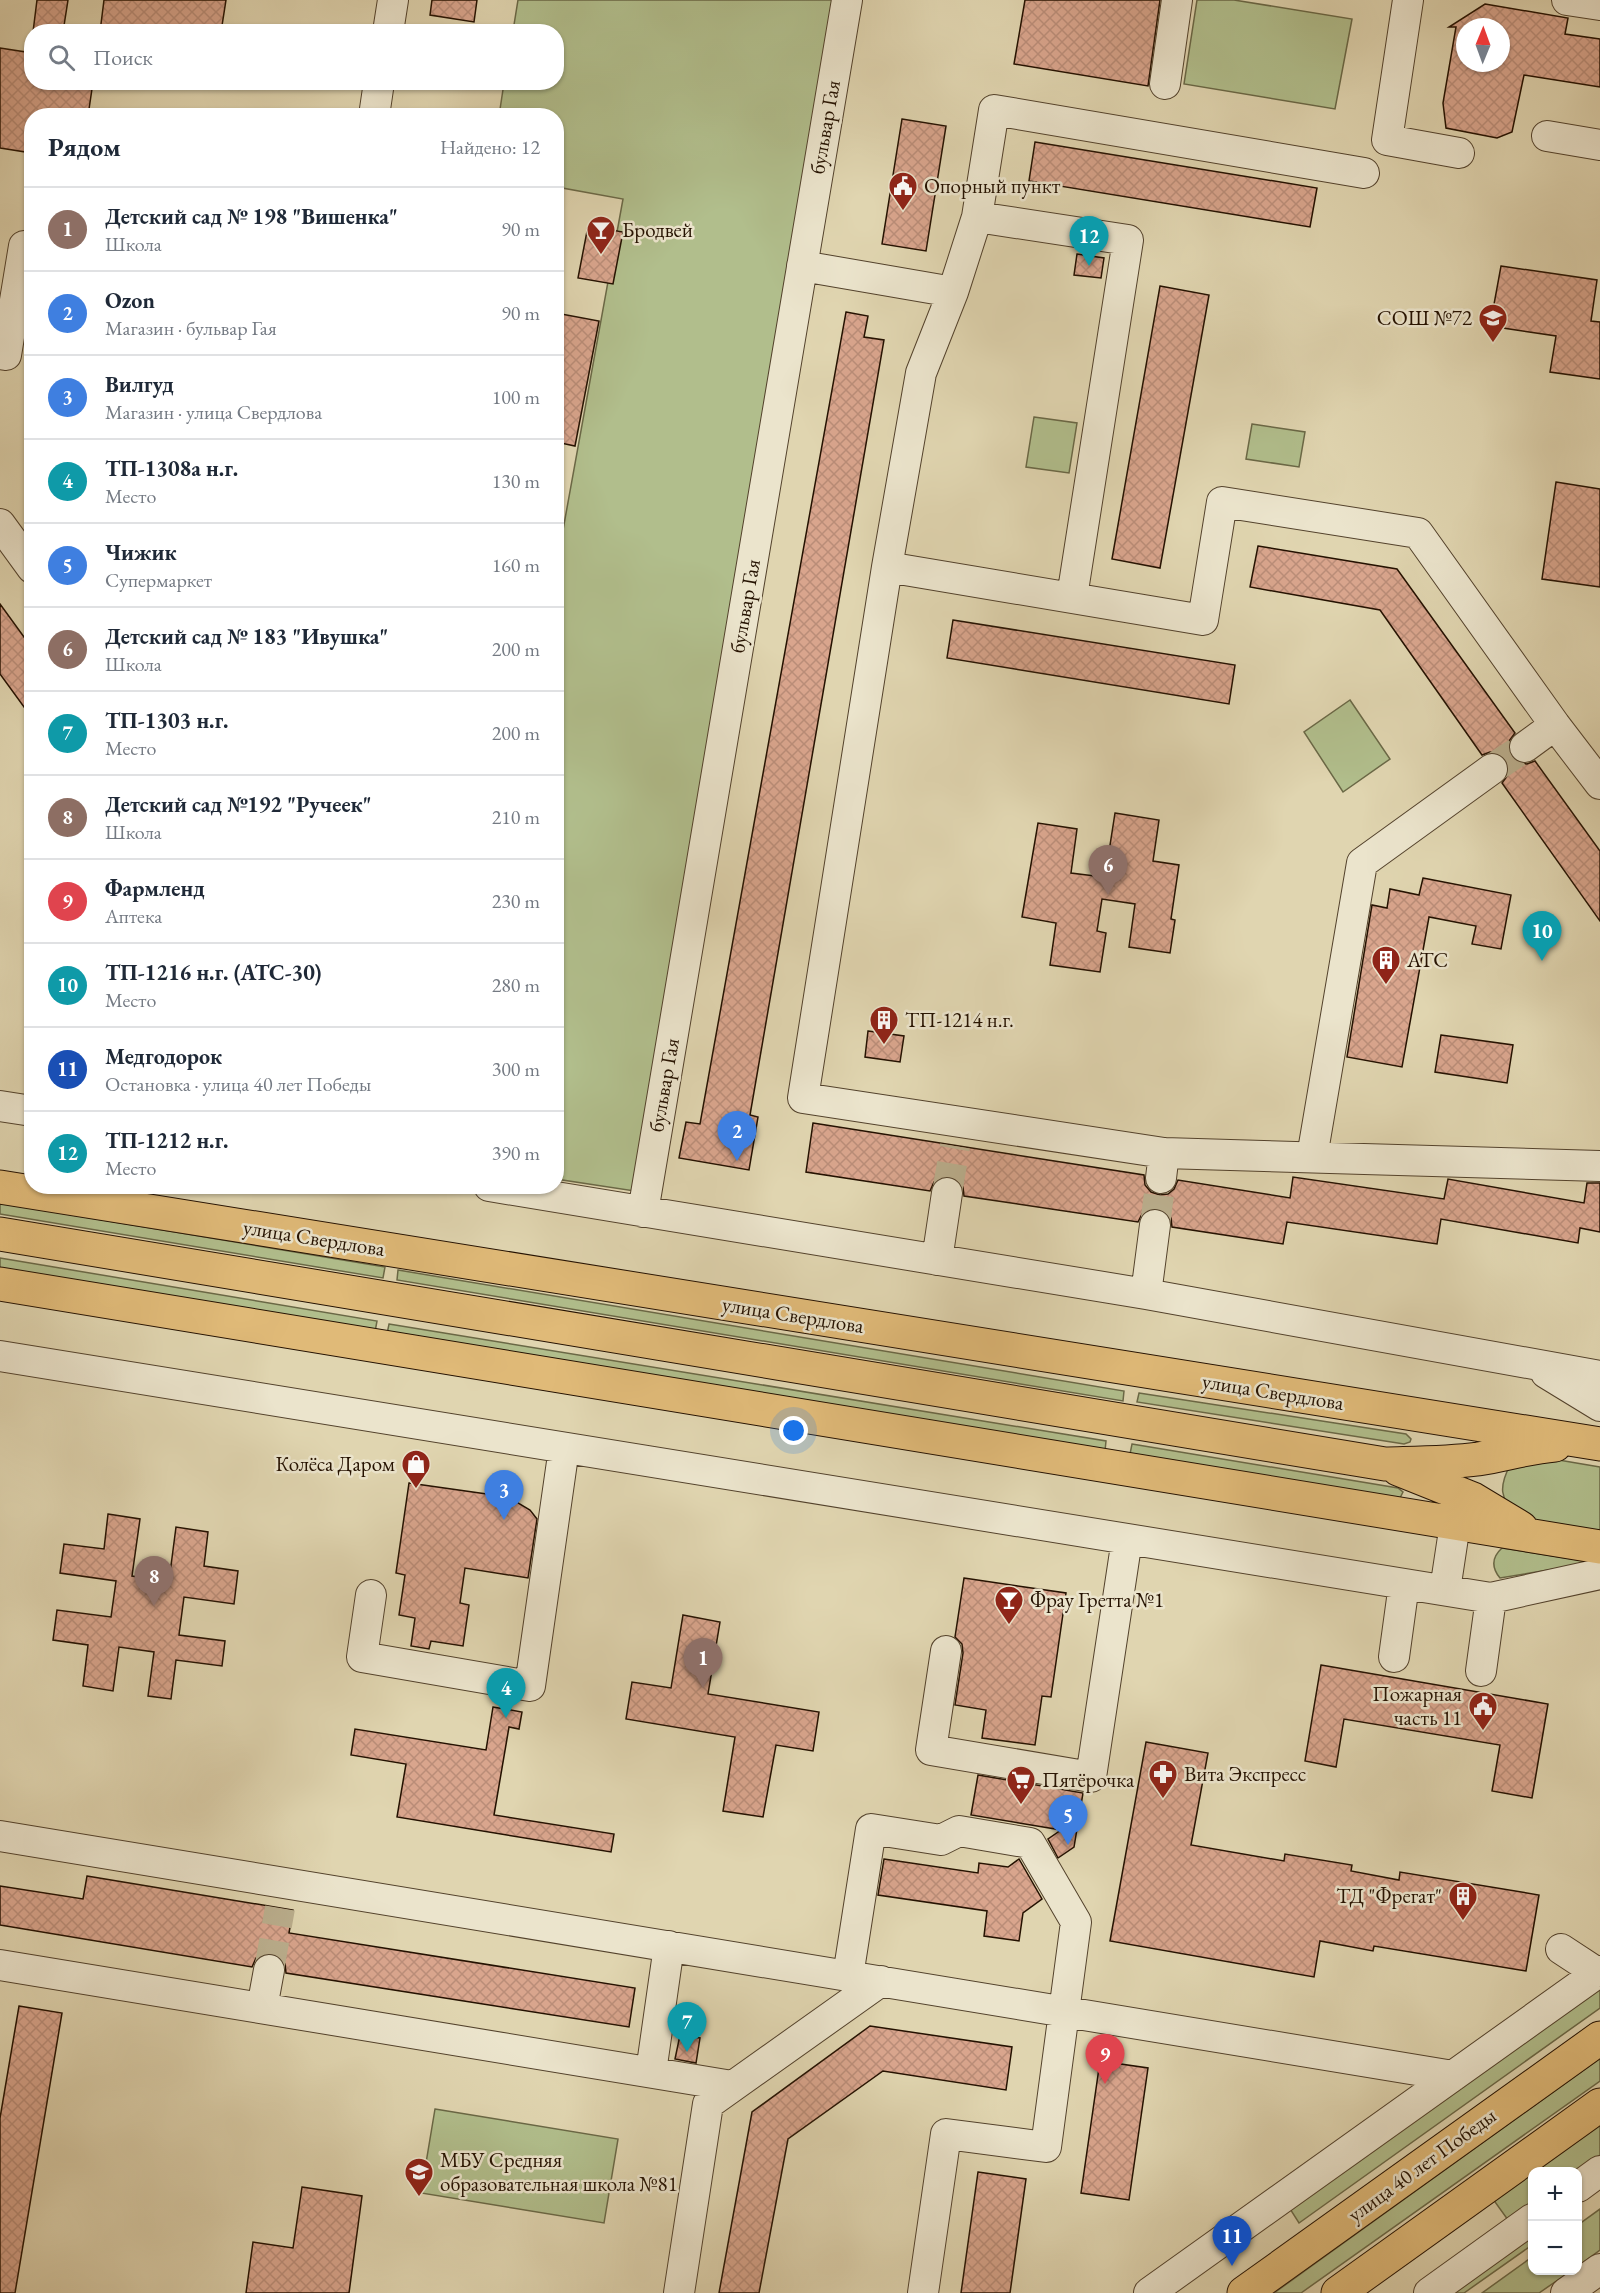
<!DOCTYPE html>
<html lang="ru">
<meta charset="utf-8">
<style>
:root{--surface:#fff;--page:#f6f6f7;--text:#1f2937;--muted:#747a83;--line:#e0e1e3;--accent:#ea580c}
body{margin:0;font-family:"EB Garamond",serif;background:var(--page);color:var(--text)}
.controls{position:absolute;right:18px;bottom:18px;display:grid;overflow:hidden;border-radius:12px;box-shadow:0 2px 4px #0004}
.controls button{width:54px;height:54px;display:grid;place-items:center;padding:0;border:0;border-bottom:2px solid var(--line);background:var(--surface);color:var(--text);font:30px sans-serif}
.compass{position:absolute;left:1456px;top:18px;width:54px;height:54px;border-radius:50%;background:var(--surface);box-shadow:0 2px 4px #0004;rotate:1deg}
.you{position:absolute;left:794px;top:1431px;width:21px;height:21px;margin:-15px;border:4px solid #fff;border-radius:50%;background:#1a73e8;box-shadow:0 0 0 9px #1a73e833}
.badge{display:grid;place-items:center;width:39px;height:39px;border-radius:50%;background:var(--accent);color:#fff;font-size:20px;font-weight:700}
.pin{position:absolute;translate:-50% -50px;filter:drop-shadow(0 2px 3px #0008)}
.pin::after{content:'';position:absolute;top:32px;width:21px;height:18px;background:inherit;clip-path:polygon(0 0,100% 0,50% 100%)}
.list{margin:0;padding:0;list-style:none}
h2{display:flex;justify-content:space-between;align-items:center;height:78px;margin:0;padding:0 24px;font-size:26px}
h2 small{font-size:20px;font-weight:400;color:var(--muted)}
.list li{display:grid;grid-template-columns:39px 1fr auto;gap:18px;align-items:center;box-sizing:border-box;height:84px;padding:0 24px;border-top:2px solid var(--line)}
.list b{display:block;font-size:22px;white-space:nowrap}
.list p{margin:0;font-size:20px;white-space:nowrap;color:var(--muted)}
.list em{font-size:20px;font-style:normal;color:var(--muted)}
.icon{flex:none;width:33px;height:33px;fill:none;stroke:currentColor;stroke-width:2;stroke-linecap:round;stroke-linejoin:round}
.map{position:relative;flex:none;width:1600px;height:2293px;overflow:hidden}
.search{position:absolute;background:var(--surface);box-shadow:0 2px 4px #0004;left:24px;top:24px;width:540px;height:66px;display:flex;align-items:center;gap:15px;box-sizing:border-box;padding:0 21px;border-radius:24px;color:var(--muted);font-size:22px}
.panel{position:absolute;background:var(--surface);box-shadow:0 2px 4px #0004;left:24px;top:108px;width:540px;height:1086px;border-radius:24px}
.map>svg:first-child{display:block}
.green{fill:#b1be8c;stroke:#6a6846;stroke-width:1.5}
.building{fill:url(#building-cross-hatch);stroke:#241100;stroke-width:1.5;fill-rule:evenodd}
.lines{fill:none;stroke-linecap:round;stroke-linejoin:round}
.minor-tunnel{stroke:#baae8d;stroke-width:30;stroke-dasharray:30 15;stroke-linecap:butt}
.minor-casing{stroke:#53422c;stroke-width:32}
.major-casing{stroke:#241100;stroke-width:35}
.minor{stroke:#ebe4cc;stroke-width:30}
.major{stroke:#e0ba78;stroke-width:33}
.labels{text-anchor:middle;stroke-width:5;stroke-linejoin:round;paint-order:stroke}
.street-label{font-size:21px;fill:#241100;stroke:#ebe4cc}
.poi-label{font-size:21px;fill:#241100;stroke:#ebe4cc;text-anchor:start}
</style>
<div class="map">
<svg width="1600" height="2293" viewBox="0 0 1600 2293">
<defs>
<pattern id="building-cross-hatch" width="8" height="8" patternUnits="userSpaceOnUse" patternTransform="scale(1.5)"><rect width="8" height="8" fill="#d9a58d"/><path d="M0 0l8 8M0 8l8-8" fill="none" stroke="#ba8d78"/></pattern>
</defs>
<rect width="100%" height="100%" fill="#e0d5b0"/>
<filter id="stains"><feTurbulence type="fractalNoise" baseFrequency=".00333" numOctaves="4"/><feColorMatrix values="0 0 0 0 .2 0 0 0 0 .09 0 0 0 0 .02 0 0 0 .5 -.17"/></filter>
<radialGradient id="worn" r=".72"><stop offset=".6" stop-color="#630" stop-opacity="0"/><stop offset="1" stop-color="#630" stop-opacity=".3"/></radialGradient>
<path class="green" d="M518 0H835L641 1192 556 1179 557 563 623 199 557 187 556 116H499L504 83 556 82V32L513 31Z
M1197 0H1234L1352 19 1335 109 1184 84Z
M1034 417 1077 423 1069 473 1026 467Z
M1252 424 1305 432 1299 467 1246 459Z
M1350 700 1390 759 1343 792 1304 732Z
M0 1203 385 1267 383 1278 0 1214Z
M0 1258 377 1321 375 1332 0 1269Z
M398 1270 1124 1391 1123 1401 397 1280Z
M389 1324 1106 1441 1105 1451 387 1334Z
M1139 1393 1406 1434 1411 1439 1410 1442 1404 1444 1137 1402Z
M1132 1444 1398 1488 1403 1492 1400 1498 1130 1454Z
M1535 1456 1600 1467V1532L1517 1518C1500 1497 1498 1488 1511 1463Z
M1502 1548 1585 1561 1584 1564 1500 1578C1491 1567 1492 1557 1502 1548Z
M1600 1977V2008L1299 2223 1285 2201Z
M1600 2058V2081L1301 2293H1274Z
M435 2109 618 2139 604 2223 421 2193Z
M1600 2117V2155L1576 2171 1532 2172V2203L1508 2220 1490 2195Z
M1600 2209V2250L1578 2266V2225Z
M1532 2230V2245L1464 2293H1445Z
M1532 2257V2270L1571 2271 1539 2293H1482Z"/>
<path class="building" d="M37 0H68L63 32H33Z
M104 0H226L221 32H100Z
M432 0H477L474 22 430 15Z
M1025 0H1160L1148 86 1014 64Z
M1485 4 1568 18 1565 34 1600 39V87L1524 75 1512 132 1497 138 1446 128 1443 103 1456 27H1449ZM1465 27H1501V63H1465Z
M0 48 32 53V82H93L88 116H32V153L0 148Z
M902 119 946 126 926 251 882 244Z
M1035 142 1317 188 1310 227 1029 181Z
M588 226 623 232 613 284 578 278Z
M1077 254 1104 258 1101 278 1074 275Z
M1501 266 1597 280 1591 321 1600 322V379L1550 372 1556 336 1490 326Z
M1160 286 1209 295 1160 568 1112 559Z
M846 312 868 316 864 337 884 340 750 1115 758 1117 749 1170 679 1158 686 1122 700 1124Z
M556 313 599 321 575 446 556 442Z
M1556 482 1600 489V587L1542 579Z
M1258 546 1397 569 1515 733 1509 741 1508 748 1511 757 1519 763 1527 764 1535 761 1600 851V921L1502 783 1508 775 1509 768 1506 759 1498 753 1490 752 1482 755 1380 610 1250 587Z
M0 604 32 648V718L0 674Z
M953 620 1235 665 1229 704 947 658Z
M1115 813 1159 820 1153 861 1179 865 1171 919 1175 920 1170 953 1129 947 1135 904 1102 899 1097 931 1106 933 1100 972 1050 965 1056 923 1022 917 1038 823 1077 829 1071 873 1103 877 1106 857 1108 858Z
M1423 878 1511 895 1501 949 1472 944 1476 926 1429 917 1402 1067 1347 1057 1372 905 1387 908 1390 889 1419 895Z
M868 1031 904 1036 900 1062 865 1057Z
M1441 1035 1513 1045 1507 1083 1435 1072Z
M813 1123 1144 1175 1145 1185 1151 1192 1160 1195 1168 1194 1174 1189 1178 1180 1290 1198 1293 1177 1444 1199 1448 1179 1584 1203 1587 1183H1600V1232L1580 1228 1578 1243 1441 1219 1437 1244 1287 1222 1283 1244 1172 1227 1171 1218 1166 1212 1158 1208 1148 1209 1142 1214 1138 1222 964 1196 963 1187 958 1180 949 1176 940 1177 934 1182 930 1191 806 1172Z
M409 1483 508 1497 530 1510 537 1519 528 1578 465 1568 460 1603 469 1605 463 1646 431 1641 429 1649 411 1646 415 1618 399 1615 405 1575 396 1573Z
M108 1514 140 1519 132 1576 169 1581 176 1527 208 1532 204 1566 238 1571 234 1604 184 1597 179 1635 225 1641 222 1666 176 1660 171 1699 148 1696 154 1652 119 1647 113 1691 83 1686 88 1645 53 1640 57 1610 111 1617 116 1581 60 1573 64 1544 104 1549Z
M964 1578 1066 1593 1051 1697 1042 1696 1035 1745 982 1738 986 1710 955 1705 963 1653 962 1644 955 1637Z
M683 1615 720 1622 708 1694 819 1712 813 1751 776 1745 763 1817 723 1811 735 1737 626 1719 632 1682 671 1688Z
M1321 1665 1548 1704 1532 1798 1492 1791 1500 1745 1344 1719 1336 1767 1305 1761Z
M493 1707 522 1712 519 1729 509 1727 494 1815 614 1834 611 1852 397 1817 406 1764 351 1755 355 1729 486 1750Z
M1146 1742 1208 1753 1191 1845 1284 1861 1285 1854 1352 1865 1351 1871 1399 1880 1400 1872 1539 1895 1526 1971 1374 1946 1373 1951 1320 1941 1314 1977 1110 1941Z
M978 1775 1083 1793 1074 1847 1058 1858 1048 1839 1061 1830 971 1815Z
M884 1859 978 1873 979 1863 1008 1867 1019 1859 1042 1899 1023 1913 1019 1941 984 1936 987 1911 878 1895Z
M87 1876 293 1910 289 1933 635 1988 629 2027 286 1973 285 1964 281 1957 272 1953 263 1954 256 1958 252 1967 0 1925V1886L83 1899Z
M19 2006 62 2013 15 2293H0V2118Z
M870 2026 1012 2047 1006 2090 883 2071 788 2139 759 2293H719L752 2112Z
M680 2035 700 2038 696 2063 675 2059Z
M1100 2061 1148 2068 1129 2200 1081 2193Z
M978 2172 1026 2179 1010 2293H961Z
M302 2187 362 2196 349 2293H246L253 2242 293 2248Z"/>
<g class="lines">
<path class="minor-tunnel" d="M1492 769 1525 747
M947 1193 955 1146
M1155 1225 1161 1178
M269 1970 280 1908"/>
<g class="minor-casing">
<path id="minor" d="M1408 0 1387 140 1459 153
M1567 0 1600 5
M388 32 393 0
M1165 84 1177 0
M374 116 379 82
M1547 136 1600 145
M1364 173 994 110 977 217 953 292 921 373 887 567 803 1098 1164 1153 1600 1166
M977 217 1128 240 1072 597
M802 266 953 292
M0 354 6 355 24 246
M0 524 32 568
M887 567 1203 620 1222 502 1418 533 1555 725 1600 784
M1525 747 1555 725
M0 1106 32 1111
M1312 1157 1362 863 1492 769
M1161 1178 1164 1153
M489 1186 1146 1294 1600 1376
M643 1212 847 0
M937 1260 947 1193
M1146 1294 1155 1225
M0 1356 1491 1598 1600 1574
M1546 1373 1600 1406
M1445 1590 1455 1524
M371 1595 362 1657 530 1686 564 1448
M946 1651 931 1750 1091 1777 1127 1539
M1394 1657 1404 1584
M1481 1671 1491 1598
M0 1836 1453 2076
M1561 1949 1596 1972
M0 1965 732 2086
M848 1976 871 1829 941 1840 959 1831 1030 1843 1076 1922 1046 2147 946 2134 923 2293
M262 2008 269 1970
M651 2072 669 1946
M1578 2187 1600 2171
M679 2293 708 2104 881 1981
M1149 2293 1600 1971
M1429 2293 1532 2219
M1566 2293 1600 2269"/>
</g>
<g class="major-casing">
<path id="major" d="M0 1187 1600 1444
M0 1234 1385 1464C1416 1463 1447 1463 1478 1459 1504 1455 1529 1447 1555 1445
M0 1284 1600 1547
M1398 1469 1473 1499 1521 1528
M1244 2293 1600 2038
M1338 2293 1600 2105"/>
</g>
<use href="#minor" class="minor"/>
<use href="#major" class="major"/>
</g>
<defs>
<g id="civic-pin" transform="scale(1.5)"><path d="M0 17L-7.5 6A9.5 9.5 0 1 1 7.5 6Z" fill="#8f2418" stroke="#ebe4cc"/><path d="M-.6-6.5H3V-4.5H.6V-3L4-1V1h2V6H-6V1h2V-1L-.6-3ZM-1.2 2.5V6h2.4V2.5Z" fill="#fff"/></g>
<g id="bar-pin" transform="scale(1.5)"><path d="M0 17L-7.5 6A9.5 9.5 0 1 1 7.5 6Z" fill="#8f2418" stroke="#ebe4cc"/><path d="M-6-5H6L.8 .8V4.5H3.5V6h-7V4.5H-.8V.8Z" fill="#fff"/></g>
<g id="school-pin" transform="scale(1.5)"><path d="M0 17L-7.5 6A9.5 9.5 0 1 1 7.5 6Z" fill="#8f2418" stroke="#ebe4cc"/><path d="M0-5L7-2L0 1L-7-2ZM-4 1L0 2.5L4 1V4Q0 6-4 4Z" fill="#fff"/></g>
<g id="building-pin" transform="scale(1.5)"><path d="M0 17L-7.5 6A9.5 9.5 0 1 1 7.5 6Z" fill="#8f2418" stroke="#ebe4cc"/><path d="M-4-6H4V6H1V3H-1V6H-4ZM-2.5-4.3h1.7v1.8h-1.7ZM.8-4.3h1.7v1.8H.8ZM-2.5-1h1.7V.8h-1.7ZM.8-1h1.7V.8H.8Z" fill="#fff"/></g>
<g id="shop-pin" transform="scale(1.5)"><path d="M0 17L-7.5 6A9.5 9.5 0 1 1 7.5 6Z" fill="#8f2418" stroke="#ebe4cc"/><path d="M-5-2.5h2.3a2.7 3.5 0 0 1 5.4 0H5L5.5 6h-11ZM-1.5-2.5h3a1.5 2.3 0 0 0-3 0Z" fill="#fff"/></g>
<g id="pharmacy-pin" transform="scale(1.5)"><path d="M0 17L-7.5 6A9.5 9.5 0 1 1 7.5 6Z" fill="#8f2418" stroke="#ebe4cc"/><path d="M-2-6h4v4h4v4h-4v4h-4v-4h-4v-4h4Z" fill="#fff"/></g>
<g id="supermarket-pin" transform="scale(1.5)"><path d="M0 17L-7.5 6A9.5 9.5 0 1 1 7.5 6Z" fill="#8f2418" stroke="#ebe4cc"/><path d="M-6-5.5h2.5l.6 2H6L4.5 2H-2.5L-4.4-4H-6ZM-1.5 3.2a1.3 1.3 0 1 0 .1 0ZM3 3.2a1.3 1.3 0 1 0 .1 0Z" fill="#fff"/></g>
</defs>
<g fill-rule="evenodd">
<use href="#civic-pin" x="903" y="186"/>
<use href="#bar-pin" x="601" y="230"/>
<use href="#school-pin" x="1493" y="318"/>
<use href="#building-pin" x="1386" y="960"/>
<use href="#building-pin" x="884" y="1020"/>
<use href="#shop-pin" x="416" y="1464"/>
<use href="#bar-pin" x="1009" y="1600"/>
<use href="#civic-pin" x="1483" y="1706"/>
<use href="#pharmacy-pin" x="1163" y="1774"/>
<use href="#supermarket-pin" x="1021" y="1780"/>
<use href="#building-pin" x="1463" y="1896"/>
<use href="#school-pin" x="419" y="2172"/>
</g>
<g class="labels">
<g class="street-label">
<text transform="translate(825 127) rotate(-80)" y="7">бульвар Гая</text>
<text transform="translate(745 606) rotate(-80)" y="7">бульвар Гая</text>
<text transform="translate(664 1085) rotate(-80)" y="7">бульвар Гая</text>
<text transform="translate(314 1238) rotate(9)" y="7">улица Свердлова</text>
<text transform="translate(793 1315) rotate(9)" y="7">улица Свердлова</text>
<text transform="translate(1273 1392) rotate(9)" y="7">улица Свердлова</text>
<text transform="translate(1422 2165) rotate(-36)" y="7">улица 40 лет Победы</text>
</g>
<g class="poi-label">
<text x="924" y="193">Опорный пункт</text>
<text x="622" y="237">Бродвей</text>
<text x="1472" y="325" text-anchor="end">СОШ №72</text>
<text x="1407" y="967">АТС</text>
<text x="905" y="1027">ТП-1214 н.г.</text>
<text x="395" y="1471" text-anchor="end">Колёса Даром</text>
<text x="1030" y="1607">Фрау Гретта №1</text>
<text x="1462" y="1701" text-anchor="end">Пожарная<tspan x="1462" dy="24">часть 11</tspan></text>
<text x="1184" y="1781">Вита Экспресс</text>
<text x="1042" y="1787">Пятёрочка</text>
<text x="1442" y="1903" text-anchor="end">ТД "Фрегат"</text>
<text x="440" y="2167">МБУ Средняя<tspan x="440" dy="24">образовательная школа №81</tspan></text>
</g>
</g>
<rect width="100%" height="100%" filter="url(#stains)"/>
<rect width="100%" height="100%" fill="url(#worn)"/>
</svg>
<div class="controls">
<button>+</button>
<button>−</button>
</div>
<svg class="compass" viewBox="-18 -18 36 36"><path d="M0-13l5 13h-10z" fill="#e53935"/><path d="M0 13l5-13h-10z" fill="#747a83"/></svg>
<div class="you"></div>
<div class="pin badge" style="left:703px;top:1688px;background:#8d6e63">1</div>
<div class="pin badge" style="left:737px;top:1161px;background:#3f7fe0">2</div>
<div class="pin badge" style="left:504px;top:1520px;background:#3f7fe0">3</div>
<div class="pin badge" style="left:506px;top:1718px;background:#0f9aa8">4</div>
<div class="pin badge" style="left:1068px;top:1845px;background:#3f7fe0">5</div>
<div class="pin badge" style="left:1108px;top:895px;background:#8d6e63">6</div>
<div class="pin badge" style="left:687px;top:2052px;background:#0f9aa8">7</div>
<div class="pin badge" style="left:154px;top:1606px;background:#8d6e63">8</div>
<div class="pin badge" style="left:1105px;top:2084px;background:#e0444e">9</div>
<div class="pin badge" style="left:1542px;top:961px;background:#0f9aa8">10</div>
<div class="pin badge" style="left:1232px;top:2266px;background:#1a4fb4">11</div>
<div class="pin badge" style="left:1089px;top:266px;background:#0f9aa8">12</div>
<div class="search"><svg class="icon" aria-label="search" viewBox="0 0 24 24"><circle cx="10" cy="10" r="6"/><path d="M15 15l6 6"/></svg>Поиск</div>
<section class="panel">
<h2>Рядом<small>Найдено: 12</small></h2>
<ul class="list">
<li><span class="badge" style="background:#8d6e63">1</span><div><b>Детский сад № 198 &quot;Вишенка&quot;</b><p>Школа</p></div><em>90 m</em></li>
<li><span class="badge" style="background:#3f7fe0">2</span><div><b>Ozon</b><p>Магазин · бульвар Гая</p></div><em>90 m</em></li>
<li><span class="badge" style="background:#3f7fe0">3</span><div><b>Вилгуд</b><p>Магазин · улица Свердлова</p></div><em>100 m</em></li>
<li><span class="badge" style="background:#0f9aa8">4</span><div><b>ТП-1308а н.г.</b><p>Место</p></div><em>130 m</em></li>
<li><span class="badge" style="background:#3f7fe0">5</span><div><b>Чижик</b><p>Супермаркет</p></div><em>160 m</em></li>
<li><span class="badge" style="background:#8d6e63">6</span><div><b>Детский сад № 183 &quot;Ивушка&quot;</b><p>Школа</p></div><em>200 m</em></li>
<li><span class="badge" style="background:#0f9aa8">7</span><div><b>ТП-1303 н.г.</b><p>Место</p></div><em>200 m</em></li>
<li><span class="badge" style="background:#8d6e63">8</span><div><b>Детский сад №192 &quot;Ручеек&quot;</b><p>Школа</p></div><em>210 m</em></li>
<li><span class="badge" style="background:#e0444e">9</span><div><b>Фармленд</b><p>Аптека</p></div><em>230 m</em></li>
<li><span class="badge" style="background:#0f9aa8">10</span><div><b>ТП-1216 н.г. (АТС-30)</b><p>Место</p></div><em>280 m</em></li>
<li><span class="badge" style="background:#1a4fb4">11</span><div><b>Медгодорок</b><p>Остановка · улица 40 лет Победы</p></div><em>300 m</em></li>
<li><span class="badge" style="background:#0f9aa8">12</span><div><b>ТП-1212 н.г.</b><p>Место</p></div><em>390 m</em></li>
</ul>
</section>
</div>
